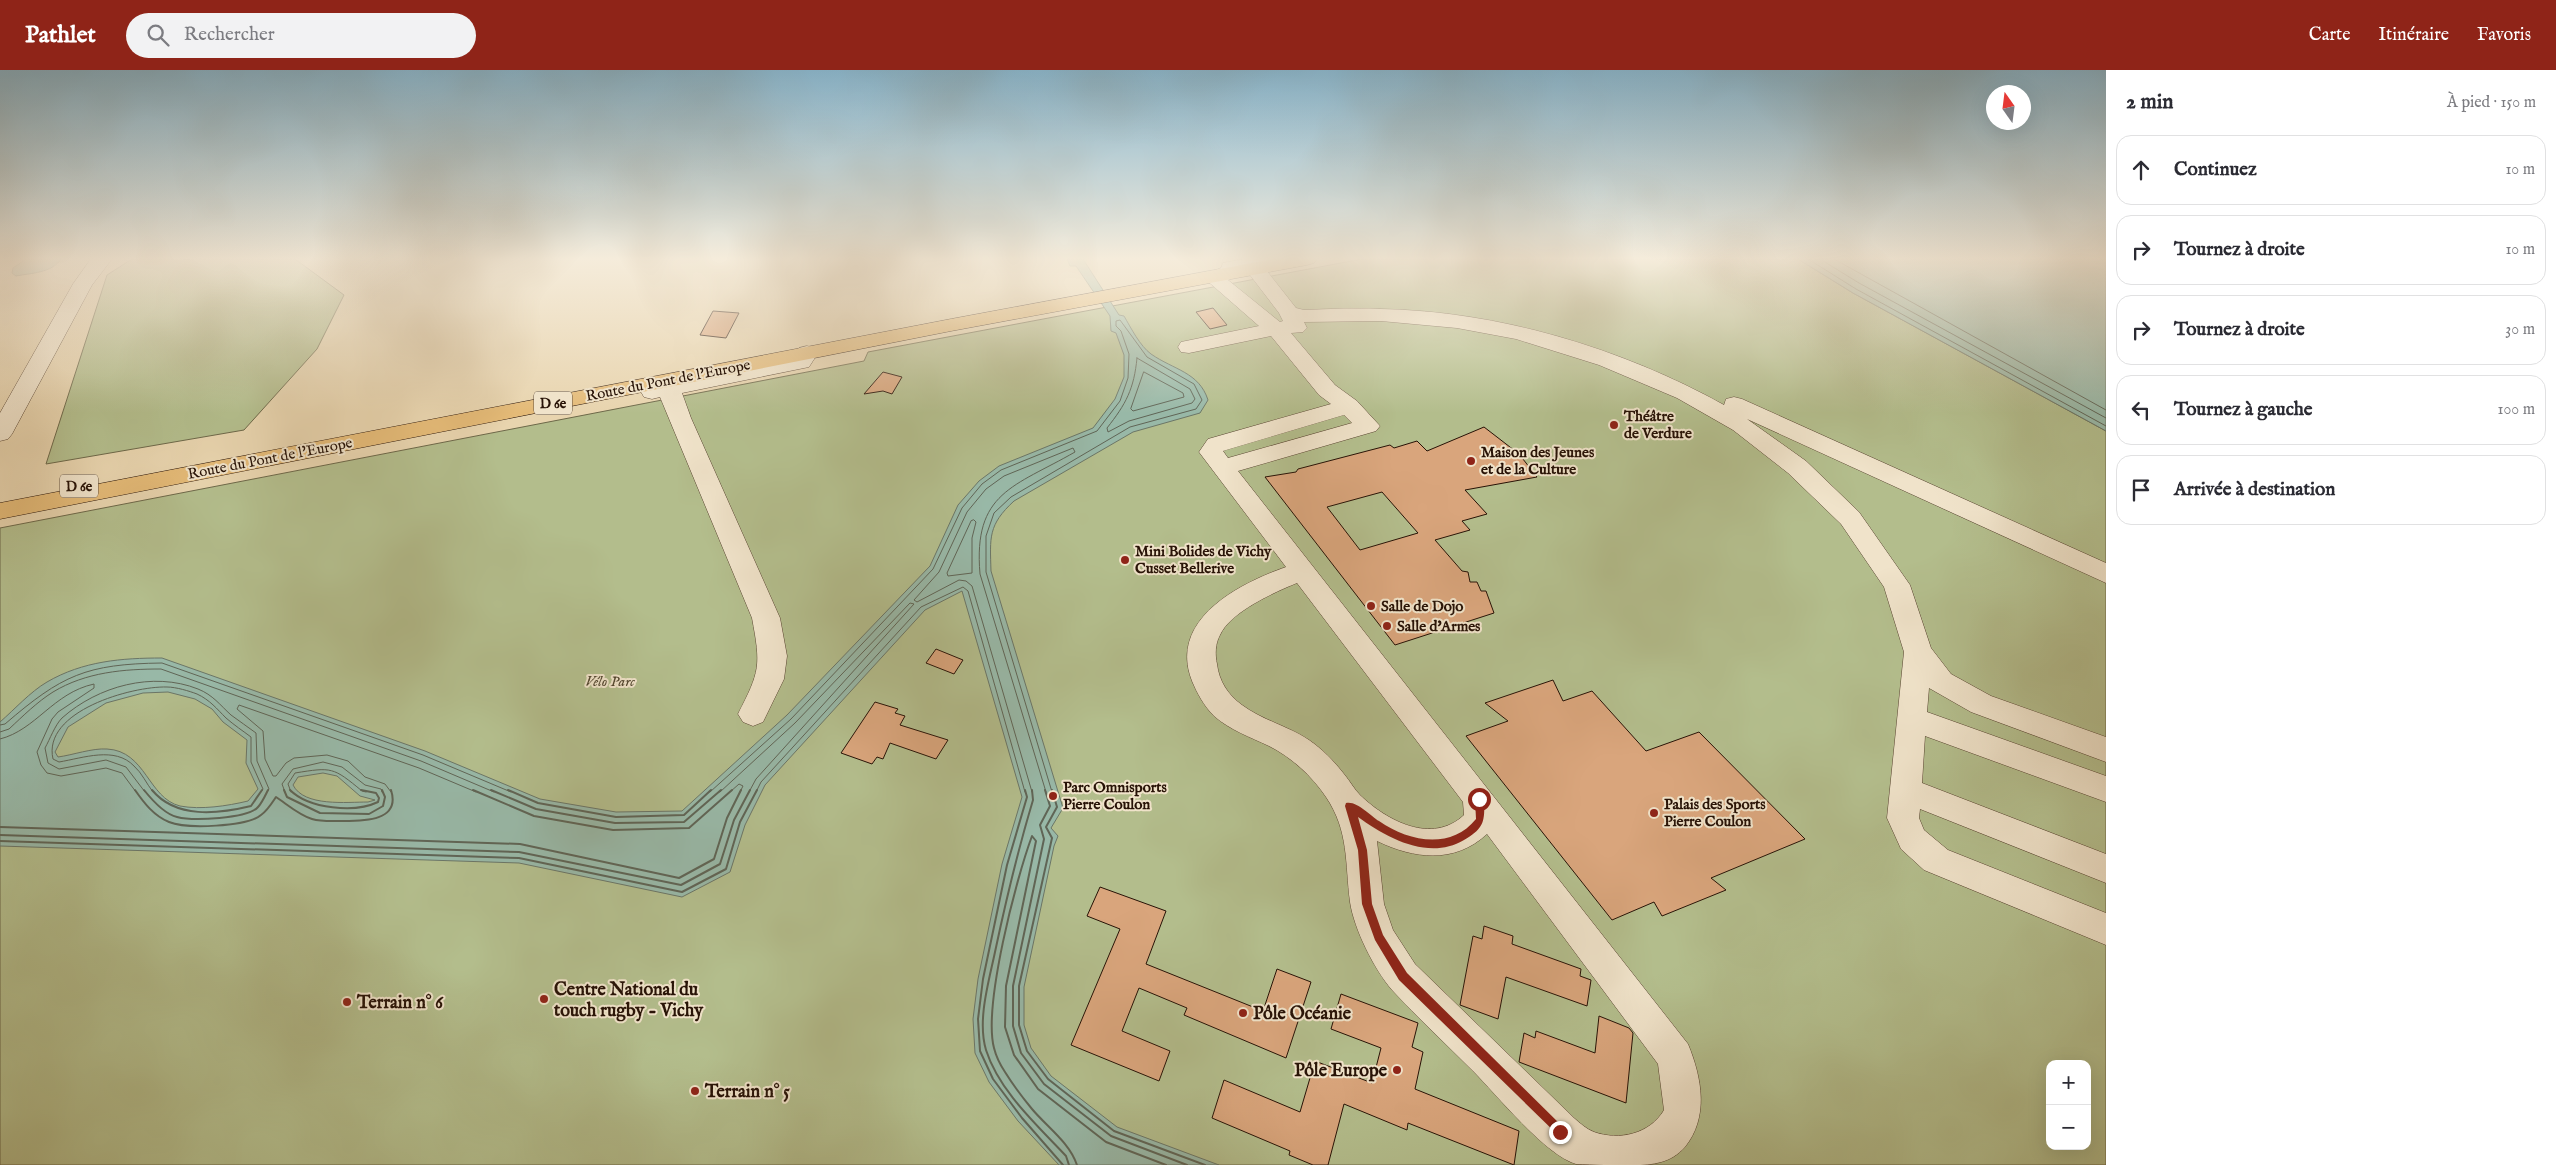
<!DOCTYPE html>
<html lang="fr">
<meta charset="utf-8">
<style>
:root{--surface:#fff;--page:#f2f2f3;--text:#2b2b33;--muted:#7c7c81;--line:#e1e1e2;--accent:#8f2418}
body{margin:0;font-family:"IM FELL English",serif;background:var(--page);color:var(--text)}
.controls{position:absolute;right:15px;bottom:15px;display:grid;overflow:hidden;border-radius:10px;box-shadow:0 5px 20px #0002}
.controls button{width:45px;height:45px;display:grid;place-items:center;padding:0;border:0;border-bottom:1px solid var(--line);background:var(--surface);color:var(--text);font:25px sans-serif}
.compass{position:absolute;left:1986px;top:15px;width:45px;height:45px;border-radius:50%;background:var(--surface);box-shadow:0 5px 20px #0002;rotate:346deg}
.stop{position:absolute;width:15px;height:15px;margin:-11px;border:4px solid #8f2418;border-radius:50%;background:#fff}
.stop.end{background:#8f2418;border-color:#fff;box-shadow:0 1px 5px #0008}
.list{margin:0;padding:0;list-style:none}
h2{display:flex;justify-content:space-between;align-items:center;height:65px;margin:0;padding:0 20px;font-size:21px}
h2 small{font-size:16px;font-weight:400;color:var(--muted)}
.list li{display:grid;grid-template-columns:32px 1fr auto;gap:15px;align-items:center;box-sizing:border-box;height:70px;margin:0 10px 10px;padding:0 10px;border:1px solid var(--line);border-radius:15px}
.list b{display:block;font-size:19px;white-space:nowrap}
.list em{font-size:16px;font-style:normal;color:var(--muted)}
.icon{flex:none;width:28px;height:28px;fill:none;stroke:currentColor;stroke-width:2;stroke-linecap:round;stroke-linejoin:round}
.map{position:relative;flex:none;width:2106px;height:1095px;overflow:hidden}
header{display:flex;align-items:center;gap:30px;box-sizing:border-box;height:70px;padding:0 25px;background:var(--accent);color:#fff}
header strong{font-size:24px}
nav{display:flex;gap:28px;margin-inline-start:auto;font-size:18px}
.search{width:350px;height:45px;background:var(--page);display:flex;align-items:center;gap:12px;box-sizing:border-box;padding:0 18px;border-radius:28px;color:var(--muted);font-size:19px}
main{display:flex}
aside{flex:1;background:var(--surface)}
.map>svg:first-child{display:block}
.green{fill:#b3bd8c;stroke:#6d6849;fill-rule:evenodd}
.water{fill:#98b8a7;stroke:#6b7667;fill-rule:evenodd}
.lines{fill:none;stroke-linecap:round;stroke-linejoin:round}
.shore-far1{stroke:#606556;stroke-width:1}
.shore{stroke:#606556;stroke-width:2}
.building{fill:#d9a57c;stroke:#271206;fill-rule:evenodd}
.minor-casing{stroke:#574230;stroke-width:1}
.major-casing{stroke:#271206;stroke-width:1}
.minor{fill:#f0e3ca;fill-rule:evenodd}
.major{fill:#e4ba77;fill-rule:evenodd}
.route{fill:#8f2418}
.poi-dot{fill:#8f2418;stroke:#f0e3ca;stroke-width:2}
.labels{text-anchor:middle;stroke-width:4;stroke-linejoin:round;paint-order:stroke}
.shield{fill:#f0e3ca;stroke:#635141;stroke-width:1}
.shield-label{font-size:14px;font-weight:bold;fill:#271206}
.street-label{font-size:15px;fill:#271206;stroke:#f0e3ca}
.poi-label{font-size:15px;font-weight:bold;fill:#271206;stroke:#f0e3ca;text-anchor:start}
.park-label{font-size:15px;font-style:italic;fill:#51452e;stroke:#f0e3ca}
.near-poi-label{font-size:18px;font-weight:bold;fill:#271206;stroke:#f0e3ca;text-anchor:start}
</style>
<header>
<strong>Pathlet</strong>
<div class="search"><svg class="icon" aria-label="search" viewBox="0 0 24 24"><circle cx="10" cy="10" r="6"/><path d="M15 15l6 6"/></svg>Rechercher</div>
<nav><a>Carte</a><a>Itinéraire</a><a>Favoris</a></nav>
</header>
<main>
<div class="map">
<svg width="2106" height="1095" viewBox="0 0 2106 1095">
<rect width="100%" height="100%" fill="#e8d4ae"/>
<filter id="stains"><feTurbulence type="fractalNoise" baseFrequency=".004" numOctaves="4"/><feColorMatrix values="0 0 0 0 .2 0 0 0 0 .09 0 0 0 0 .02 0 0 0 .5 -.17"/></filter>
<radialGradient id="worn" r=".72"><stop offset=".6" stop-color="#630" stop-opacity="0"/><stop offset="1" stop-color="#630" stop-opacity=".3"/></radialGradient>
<path class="green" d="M132 189H295L344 225 317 279 244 360 46 394 107 205Z
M1362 189H1798L1853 223 2106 361V1095H0V458L864 291 868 282ZM2050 994H2087V1076H2050Z"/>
<path class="water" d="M26 189H61C52 203 31 203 16 206L12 203 13 198Z
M1067 189H1083L1119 245 1124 246C1131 258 1140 276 1151 284 1174 300 1199 302 1208 330L1200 343 1133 362 1014 431C988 455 990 467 991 501L1063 738 1051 758 1058 766 1054 776 1024 917V955L1031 978 1051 1006 1117 1057 1219 1095H1059L1018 1051 989 1012 975 983 973 949 978 909 1002 794 1022 727 962 521 925 540 765 715 745 755 730 802 682 827 519 793 0 776V652C15 639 30 622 47 612 83 591 122 588 162 588L425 681 540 729 616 742 682 741 787 645 930 496 958 435 979 411 999 396 1093 358 1115 329 1124 307V285L1116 263 1111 261 1110 246 1076 196H1070ZM168 622 195 629 212 639 223 652 247 670 246 693 258 719 248 731C227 736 201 740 180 736 148 728 146 681 107 679 92 678 73 685 58 687L55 682 68 657 106 633 143 623ZM323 703 337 706 360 726 375 730 368 732C347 732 304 737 293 715L298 707Z
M1798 189H2106V361L1853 223Z"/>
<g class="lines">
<path class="shore-far1" d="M1808 189 1856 219 2106 356
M1820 189 1859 213 2106 348
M1834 189 2106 340
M1137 288 1190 319 1195 329 1192 333 1129 351 1108 362 1107 358C1126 334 1134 319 1137 288Z
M1144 302 1183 323 1184 327 1133 341 1131 339Z
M974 450 976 452 972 468V503L948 506 947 503 971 451Z
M0 655 5 654C62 605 86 594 162 593L423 685 511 722
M0 662 9 659C23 646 37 632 53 622 86 602 124 599 161 599L421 691 494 722
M0 669C36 660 53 623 94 614V618L58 642 52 649 37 682 41 695 47 703 61 706 106 698 122 703 136 722
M145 722 126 697 106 690 59 699 48 693 45 678C50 669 55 655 62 648 98 616 153 601 198 619 213 625 220 635 231 645 239 651 248 657 256 663L257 691 269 719 267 722
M153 722C146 713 142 703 134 696 115 676 83 688 59 692L53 689C42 641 132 616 167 617 176 617 189 621 197 624 210 630 217 639 226 648 234 655 243 661 251 667V692L263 719 261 722
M285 722 282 714 293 699 323 692 342 697 365 715 381 719 382 722
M291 722 288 714 295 703C332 697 333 697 362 721L366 722
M391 722 385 714 365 707 348 691 327 685 294 688 286 693 276 706H273L265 689 263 661 237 639 239 635 419 698 476 722
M710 722 791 649 933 499 962 438 982 414 1001 400 1097 361 1120 331 1128 308 1129 284 1121 261 1116 256V251L1120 250 1147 287 1194 314 1202 330 1196 339 1130 357 1011 427 994 443 986 466V502L1052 722
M720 722 795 653 910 533 914 534 756 709 749 722
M730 722 739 714 743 716 740 722
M756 722 761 712 921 537 963 517 968 521 1025 722
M1032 722 972 516 966 511 959 510 917 532 914 530 939 502 967 442 986 419 1004 406 1073 378 1075 382C1014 417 973 422 980 504L1046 722"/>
<path class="shore" d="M135 720C144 733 154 746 169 752 186 759 247 757 261 745 267 741 272 733 276 727 288 735 299 745 312 749 322 752 333 751 343 751 364 751 401 751 391 720
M144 720C152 730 164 744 177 747 192 751 248 749 258 737 262 733 265 726 268 720
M152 720C176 749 218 744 251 736L262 720
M284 720 287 727 320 743 369 744 383 736 385 727 382 720
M290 720C309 739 355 743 378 732L379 728 376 723 361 720
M473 720 534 746 613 760 689 758 732 720
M491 720 536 739 615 753 684 752 721 720
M508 720 538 733 616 747 684 745 711 720
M1025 720 1027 727 1007 795 983 909 978 949 980 981 993 1009 1022 1048 1063 1095
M1032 720 1033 730C1018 780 1006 830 995 882 989 911 977 950 986 980 999 1021 1037 1055 1066 1086L1069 1095
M1045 720 1050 736 1040 755 1044 769 1013 916V956L1021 983 1044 1014 1111 1066 1187 1095
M1052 720 1057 737 1046 757 1052 768 1019 916V955L1027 981 1048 1009 1114 1061 1205 1095
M0 757 520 774 679 808 714 789 727 748 741 720
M0 765 519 782 681 815 720 794 734 750 750 720
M0 771 519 788 682 822 726 799 740 752 757 720
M1077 1095C1069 1072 1048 1058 1032 1039 1023 1028 1013 1015 1005 1002 1001 996 996 986 994 978 983 936 1016 809 1032 766L1036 771 1006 916 1005 957 1014 985 1038 1019 1106 1072 1166 1095"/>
</g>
<path class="building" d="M1213 238 1227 255 1210 259 1196 242Z
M713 241 739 243 726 268 700 265Z
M883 302 902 307 892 324 883 321 864 324Z
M1484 357 1519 384 1537 407 1465 420 1487 444 1462 451 1470 460 1435 470 1462 501 1468 502 1470 512H1477L1481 521H1486L1494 543 1395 575 1265 407 1296 402 1298 399 1390 375 1394 378 1417 371 1427 381ZM1382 422 1418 463 1360 480 1327 437Z
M936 579 963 590 954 604 926 593Z
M1553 610 1563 631 1592 621 1646 681 1699 662 1805 769 1711 808 1726 820 1662 846 1654 832 1612 850 1466 666 1508 651 1485 633Z
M875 632 898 639 895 643 905 646 900 655 948 670 936 689 890 673 883 689 877 687 872 694 841 683Z
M1100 817 1166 841 1146 894 1263 941 1277 899 1311 912 1286 988 1184 945 1187 938 1139 918 1122 961 1170 981 1159 1011 1071 975 1120 859 1087 846Z
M1484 856 1513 866 1512 874 1581 899 1580 906 1591 910 1587 936 1506 907 1498 949 1460 935 1473 866 1482 869Z
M1341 924 1418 953 1412 977 1423 982 1415 1019 1519 1061 1514 1095 1408 1053 1407 1060 1344 1034 1328 1095H1313L1289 1085 1290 1081 1212 1048 1224 1010 1300 1042 1315 991 1372 1013 1381 978 1331 959Z
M1599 946 1629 958 1633 963 1626 1033 1519 992 1524 963 1535 968 1536 961 1595 983Z"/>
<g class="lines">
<g class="minor-casing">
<path id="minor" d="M91 189H112L92 215 12 364 8 369 0 371V343L73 214Z
M1245 189H1274L1263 196 1296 238 1304 240C1329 239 1355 238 1380 239 1498 241 1621 278 1724 335L1726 329 1734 327 1742 329 2106 493V513L1747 349 1806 391 1859 442 1910 515 1931 578 1951 604 1991 626 2106 667V692L1971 642 1929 618 1927 642 2106 706V732L1925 666 1922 713 2106 784V813L1920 739 1919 748 1924 760 1948 780 2106 843V875L1924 800 1901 779 1887 748 1904 582 1884 517 1841 454 1788 403 1733 360 1677 328 1599 295 1516 269 1457 258 1381 251 1304 252 1307 258 1303 262 1291 263 1335 315 1357 331 1380 356 1376 361 1238 401 1688 974C1702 1008 1709 1047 1685 1077 1671 1093 1653 1095 1633 1095 1616 1095 1593 1095 1576 1094 1545 1085 1497 1025 1473 1001 1446 974 1418 948 1392 920 1374 899 1354 859 1350 832 1345 793 1349 761 1326 727 1312 706 1291 687 1269 676 1250 667 1230 660 1214 646 1204 636 1197 623 1192 611 1168 550 1238 514 1286 497L1199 382 1208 369 1331 334 1319 325 1271 266 1189 283 1181 282 1178 277 1181 272 1259 256 1204 208 1207 204 1221 198 1223 193ZM1242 204 1250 205 1279 243 1283 251 1280 252 1228 210ZM1344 345 1352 353 1228 388 1223 381ZM1297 513 1463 732 1464 745C1432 775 1387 751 1360 725 1354 719 1350 711 1344 704 1334 691 1322 679 1309 670 1288 656 1262 650 1242 635 1228 625 1219 611 1217 594 1215 585 1215 574 1220 565 1230 542 1275 522 1297 513ZM1487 764 1658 994 1664 1040C1650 1064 1619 1071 1594 1062 1586 1059 1580 1053 1574 1048L1415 894 1393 860 1384 834 1377 771C1414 789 1455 794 1487 764Z
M807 276 815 278 818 283 809 297 682 323 691 348 780 548 787 586 784 609 763 652 753 656 743 652 738 644C760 601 761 596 752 548L660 327 652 329 644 327 641 322 644 317 652 315 793 287 799 278Z"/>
</g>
<g class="major-casing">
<path id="major" d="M1273 189H1317L1314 193 1307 195 951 261 0 449V433L951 249Z"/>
</g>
<use href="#minor" class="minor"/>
<use href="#major" class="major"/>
</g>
<linearGradient id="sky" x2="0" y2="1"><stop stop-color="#88b6ce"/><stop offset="0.55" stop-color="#f5ecdb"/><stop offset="1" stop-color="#f5ecdb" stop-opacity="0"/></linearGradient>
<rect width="2106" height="343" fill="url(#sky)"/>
<path class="route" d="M1479 725 1484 729C1485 752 1484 758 1464 770 1429 791 1387 768 1358 747L1367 780 1372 834 1383 865 1407 903 1564 1058V1066L1560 1067 1399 910 1375 870 1362 834 1358 780 1345 736 1346 733C1356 730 1371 746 1379 751 1409 772 1451 780 1476 749L1475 729Z"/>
<g class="poi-dot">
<circle cx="1614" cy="355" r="5"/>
<circle cx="1471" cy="391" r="5"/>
<circle cx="1125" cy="490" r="5"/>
<circle cx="1371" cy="536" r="5"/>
<circle cx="1387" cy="556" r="5"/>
<circle cx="1053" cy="726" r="5"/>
<circle cx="1654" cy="743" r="5"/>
<circle cx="544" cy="929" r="5"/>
<circle cx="347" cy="932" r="5"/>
<circle cx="1243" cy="943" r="5"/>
<circle cx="1397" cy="1000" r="5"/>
<circle cx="695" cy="1021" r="5"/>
</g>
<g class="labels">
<g class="shield">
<rect x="534" y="321.5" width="38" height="23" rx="4"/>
<rect x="60" y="404.5" width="38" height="23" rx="4"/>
</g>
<g class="shield-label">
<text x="553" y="338">D 6e</text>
<text x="79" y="421">D 6e</text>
</g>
<g class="street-label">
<text transform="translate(668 310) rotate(-11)" y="5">Route du Pont de l'Europe</text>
<text transform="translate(270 388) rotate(-11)" y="5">Route du Pont de l'Europe</text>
</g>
<g class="poi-label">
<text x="1624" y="351">Théâtre<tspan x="1624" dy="17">de Verdure</tspan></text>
<text x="1481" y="387">Maison des Jeunes<tspan x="1481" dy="17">et de la Culture</tspan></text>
<text x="1135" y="486">Mini Bolides de Vichy<tspan x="1135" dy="17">Cusset Bellerive</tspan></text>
<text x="1381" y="541">Salle de Dojo</text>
<text x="1397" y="561">Salle d'Armes</text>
<text x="1063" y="722">Parc Omnisports<tspan x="1063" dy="17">Pierre Coulon</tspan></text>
<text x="1664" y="739">Palais des Sports<tspan x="1664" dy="17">Pierre Coulon</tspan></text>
</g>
<g class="park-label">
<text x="610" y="616">Vélo Parc</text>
</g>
<g class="near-poi-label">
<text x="554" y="925">Centre National du<tspan x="554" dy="21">touch rugby - Vichy</tspan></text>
<text x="357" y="938">Terrain n° 6</text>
<text x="1253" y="949">Pôle Océanie</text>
<text x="1387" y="1006" text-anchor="end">Pôle Europe</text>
<text x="705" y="1027">Terrain n° 5</text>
</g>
</g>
<rect width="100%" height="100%" filter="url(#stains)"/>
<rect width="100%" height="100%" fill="url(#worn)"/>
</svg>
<div class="controls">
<button>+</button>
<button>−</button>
</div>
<svg class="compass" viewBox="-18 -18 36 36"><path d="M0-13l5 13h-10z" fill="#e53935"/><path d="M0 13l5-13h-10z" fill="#7c7c81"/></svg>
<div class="stop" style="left:1479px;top:729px"></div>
<div class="stop end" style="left:1560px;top:1062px"></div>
</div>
<aside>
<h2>2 min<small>À pied · 150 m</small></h2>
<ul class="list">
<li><svg class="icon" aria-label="ahead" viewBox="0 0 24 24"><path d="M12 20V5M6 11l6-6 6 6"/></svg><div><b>Continuez</b></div><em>10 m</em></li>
<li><svg class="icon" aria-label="right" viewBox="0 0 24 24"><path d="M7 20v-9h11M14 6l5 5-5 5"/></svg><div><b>Tournez à droite</b></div><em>10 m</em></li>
<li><svg class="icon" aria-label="right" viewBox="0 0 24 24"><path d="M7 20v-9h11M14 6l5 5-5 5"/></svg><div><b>Tournez à droite</b></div><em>30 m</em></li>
<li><svg class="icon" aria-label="left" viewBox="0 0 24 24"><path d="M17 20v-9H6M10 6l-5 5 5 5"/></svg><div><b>Tournez à gauche</b></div><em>100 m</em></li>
<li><svg class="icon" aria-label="arrive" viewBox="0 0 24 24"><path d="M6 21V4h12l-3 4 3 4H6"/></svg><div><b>Arrivée à destination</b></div></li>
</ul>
</aside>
</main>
